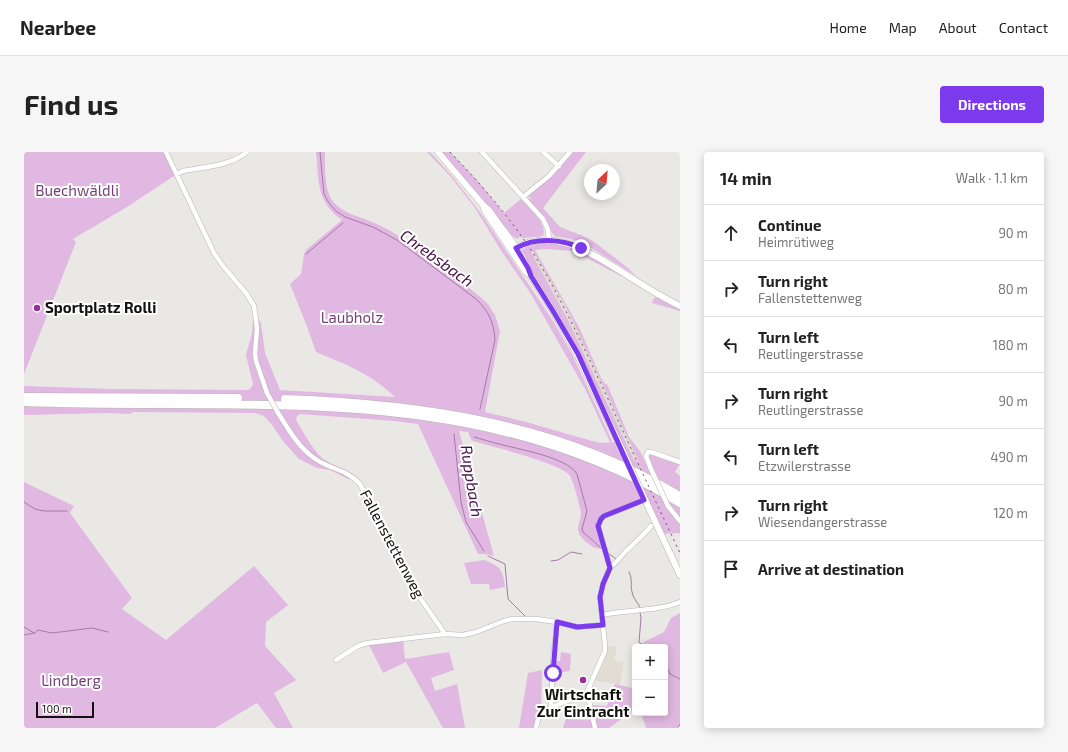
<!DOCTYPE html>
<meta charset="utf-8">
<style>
:root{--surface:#fff;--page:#f6f6f6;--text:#222;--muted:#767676;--line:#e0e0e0;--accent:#7c3aed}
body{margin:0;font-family:"Exo 2",sans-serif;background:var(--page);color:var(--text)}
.controls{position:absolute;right:12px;bottom:12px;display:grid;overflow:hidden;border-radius:4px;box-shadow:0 2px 10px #0003}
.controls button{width:36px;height:36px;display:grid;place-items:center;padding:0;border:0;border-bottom:1px solid var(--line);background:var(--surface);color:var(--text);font:20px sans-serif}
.compass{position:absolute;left:560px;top:12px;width:36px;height:36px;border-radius:50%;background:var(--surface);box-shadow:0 2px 10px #0003;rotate:26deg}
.scale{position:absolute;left:12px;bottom:10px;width:58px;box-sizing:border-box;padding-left:4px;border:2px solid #111110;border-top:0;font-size:11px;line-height:14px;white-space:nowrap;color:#111110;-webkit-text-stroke:3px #fff;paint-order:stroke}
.stop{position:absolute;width:12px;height:12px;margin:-9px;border:3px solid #7c3aed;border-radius:50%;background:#fff}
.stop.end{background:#7c3aed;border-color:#fff;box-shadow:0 1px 4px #0008}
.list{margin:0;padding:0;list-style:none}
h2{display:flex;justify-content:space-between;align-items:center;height:52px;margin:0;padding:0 16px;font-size:17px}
h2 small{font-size:13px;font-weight:400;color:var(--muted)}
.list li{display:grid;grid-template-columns:26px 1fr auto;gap:12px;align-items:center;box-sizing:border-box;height:56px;padding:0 16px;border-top:1px solid var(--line)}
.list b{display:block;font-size:15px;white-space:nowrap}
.list p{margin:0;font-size:13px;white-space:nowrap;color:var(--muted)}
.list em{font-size:13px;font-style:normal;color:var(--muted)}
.icon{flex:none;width:22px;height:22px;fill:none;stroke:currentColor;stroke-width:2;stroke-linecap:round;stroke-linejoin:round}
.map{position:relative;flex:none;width:656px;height:576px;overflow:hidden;border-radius:4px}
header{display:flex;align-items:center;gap:24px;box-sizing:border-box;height:56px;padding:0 20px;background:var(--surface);border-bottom:1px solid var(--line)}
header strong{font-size:19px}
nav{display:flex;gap:22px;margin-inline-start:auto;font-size:14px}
.intro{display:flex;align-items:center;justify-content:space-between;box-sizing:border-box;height:96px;padding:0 24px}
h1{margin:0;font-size:28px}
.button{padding:10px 18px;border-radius:4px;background:var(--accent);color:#fff;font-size:14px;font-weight:700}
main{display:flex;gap:24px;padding:0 24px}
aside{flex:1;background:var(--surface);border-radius:4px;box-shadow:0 2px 10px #0003}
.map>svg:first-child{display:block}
.built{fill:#e1ddd2}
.green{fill:#e1b8e2;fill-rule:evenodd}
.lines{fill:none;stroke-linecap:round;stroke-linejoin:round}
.stream{stroke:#a37ba4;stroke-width:1}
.street-casing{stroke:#b6b5b1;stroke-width:5.5}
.secondary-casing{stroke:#b6b5b1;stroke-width:7}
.highway-casing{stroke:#b6b5b1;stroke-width:9}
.street{stroke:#fff;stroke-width:4.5}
.secondary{stroke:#fff;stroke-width:6}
.highway{stroke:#fff;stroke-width:8}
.rail{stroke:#5b5a58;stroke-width:1;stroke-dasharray:2 4;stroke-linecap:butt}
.street-bridge-casing{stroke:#b6b5b1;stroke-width:5.5;stroke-linecap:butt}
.secondary-bridge-casing{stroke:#b6b5b1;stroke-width:7;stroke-linecap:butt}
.street-bridge{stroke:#fff;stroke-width:4.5}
.secondary-bridge{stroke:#fff;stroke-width:6}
.route{stroke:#7c3aed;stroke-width:5}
.poi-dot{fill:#933199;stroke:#fff;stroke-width:1.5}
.labels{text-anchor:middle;stroke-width:4;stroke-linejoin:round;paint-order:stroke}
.park-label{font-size:15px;fill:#733f76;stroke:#fff}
.poi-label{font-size:15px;font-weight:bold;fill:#111110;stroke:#fff;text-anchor:start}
.street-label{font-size:15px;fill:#111110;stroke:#fff}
.water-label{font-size:16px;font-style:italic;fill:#451248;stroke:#fff}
</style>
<header>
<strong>Nearbee</strong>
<nav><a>Home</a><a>Map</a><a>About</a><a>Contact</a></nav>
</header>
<div class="intro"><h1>Find us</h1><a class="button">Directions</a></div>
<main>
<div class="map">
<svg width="656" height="576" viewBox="0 0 656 576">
<rect width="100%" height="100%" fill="#eae8e4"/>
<path class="built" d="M510 98 541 153 615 310 610 308 544 168 507 100Z
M581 493 593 495 590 508 600 510 596 533 569 528Z"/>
<path class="green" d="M0 0H142L153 22 103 55 49 87 52 90 0 222Z
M292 0H301C301 14 300 36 308 48 317 61 334 64 348 70 384 85 423 119 454 143L464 152 471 163 476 179 461 260 502 270 568 289 577 291 590 290 595 300 596 299V300L600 302 534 163 497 102V99L502 95 516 92H534L556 97 603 125 597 124 549 99 522 97 511 98 555 175 577 226 581 232H583L605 285 616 299 622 312 627 317 624 305 627 301 656 311 651 320 656 324V382L655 381 637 382 621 348 580 364 575 370 581 397C578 397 575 397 572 396 566 394 554 385 554 377 554 372 557 367 557 362 557 356 549 329 546 324 539 312 466 294 449 289L447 287 444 280 435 279 470 404 461 402H454L394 272 370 269 276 262 273 264 272 268C279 279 290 301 301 308 313 316 327 317 336 329L324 327 306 318 293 316 275 307 258 288 248 273 240 264 231 261 110 260 105 262 84 261 0 263V234L87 237 224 238 227 236 229 232 222 203 228 181 229 168 231 163 237 171 241 201 256 238 371 245C346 221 323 213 292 200L282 172 266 132 277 122 280 102 282 98 318 68C292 50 295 28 292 0ZM509 99 541 153 615 310 610 308 544 168 507 100Z
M403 0H406L428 24 458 63 527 166 548 202 588 289 586 290 561 237 507 142 478 100 451 56 427 25Z
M417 0H426L453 28 480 61 497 47C505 56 524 71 519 84L500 86 495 85 494 87 488 84H484L462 52Z
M546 0H562L519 56 536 75 557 83 569 89 604 116 612 124 566 95 551 88 531 84 528 81 524 71 504 48 505 46 510 48 502 43 517 32Z
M634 145 656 155V159L628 151 630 146Z
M0 330 50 354 46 361 108 446 98 457 142 488 230 414 264 453 242 470 241 494 272 528 250 541 269 576H252L233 551 191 576H0Z
M460 408C476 414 479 417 481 435L466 438 465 432H447L440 411Z
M656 461V576H622L617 561H641V495H611L612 494 640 480 647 466Z
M379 487 381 507 425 500 430 518 407 526 411 539 433 532 441 576H419L382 510 359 521 344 491Z
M537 500 547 502 546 519 529 521V509H536Z
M611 502V557L585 576H539L542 567 569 568 566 553 583 554 591 532 608 536Z
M518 518 517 559 512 576H495L504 521Z"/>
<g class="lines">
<path class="stream" d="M296 0 300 42 305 51 312 59 321 65 349 75 373 88 452 147C464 158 470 170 471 188L456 257
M282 102 319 71
M430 282 437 350 442 370 460 399
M450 285C458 287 466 290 475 292 493 297 543 305 553 322L563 359 558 377 559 380 576 395
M0 350 11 357 20 359H43
M584 401 592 407
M464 404 481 412 484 447 501 464
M527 409 534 408 547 400 558 402
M605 420C609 427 606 433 608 440 609 446 613 450 616 455
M616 460 617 466 615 490 618 493 625 495
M0 475 10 481
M0 483 11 481 14 478 28 481 68 476 84 480
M641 510 646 522 656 527
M654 576 656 572"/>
<g class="street-casing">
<path id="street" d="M142 0 190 101 199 114 222 141 230 154 233 176 231 202 232 209 243 241
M458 0 519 67 524 78 525 89
M519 0 535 14
M153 22 159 19C180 15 206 14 223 0
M499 45 525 24 546 0
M253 259C263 275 274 295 290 306 306 318 321 316 336 332L383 427 421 482
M627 317 622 304 624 300H627L656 310
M644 354 656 369
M586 415C593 411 596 405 602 399 610 391 619 384 627 374
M578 463C604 457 631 460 656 450
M312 508 334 494 344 491 421 482 439 483 452 480 480 469 488 467H512L533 470 553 475 579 473
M527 556 529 509 533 470
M512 576C513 573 513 567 516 564 523 553 551 549 563 540
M571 576 563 540 581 499V493L576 445 579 432 586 415 574 374 577 367 580 364 620 348"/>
</g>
<g class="secondary-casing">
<path id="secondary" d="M414 0 459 53 464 57C476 74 501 104 506 123
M459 53 461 59 501 119 507 124 529 159 553 202 600 302
M488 98C527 74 564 99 598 120 617 132 635 144 656 154
M617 339 656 423"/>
</g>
<g class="highway-casing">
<path id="highway" d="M0 245 214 246
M261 247C397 252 535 271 654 343
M0 250C228 259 450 227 656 351"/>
</g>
<use href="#street" class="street"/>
<use href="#secondary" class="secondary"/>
<use href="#highway" class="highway"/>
<path class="rail" d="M426 0C456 31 483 62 507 98 535 141 556 188 578 234 604 290 630 346 656 401"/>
<g class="street-bridge-casing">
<path id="street-bridge" d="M243 241 253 259
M627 317 644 354"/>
</g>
<g class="secondary-bridge-casing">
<path id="secondary-bridge" d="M600 302 617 339"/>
</g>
<use href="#street-bridge" class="street-bridge"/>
<use href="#secondary-bridge" class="secondary-bridge"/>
</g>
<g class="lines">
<path class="route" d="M529 521 533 470 553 475 579 473 576 445 579 432 586 416 574 374 577 367 580 364 620 348 554 202 529 159 507 124 504 116 492 96C511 85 538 87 557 96"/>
</g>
<g class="poi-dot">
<circle cx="13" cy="156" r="4"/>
<circle cx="559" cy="528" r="4"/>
</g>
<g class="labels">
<g class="park-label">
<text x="53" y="44">Buechwäldli</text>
<text x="328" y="171">Laubholz</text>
<text x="47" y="534">Lindberg</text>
</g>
<g class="poi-label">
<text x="21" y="161">Sportplatz Rolli</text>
<text x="559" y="548" text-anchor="middle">Wirtschaft<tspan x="559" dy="17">Zur Eintracht</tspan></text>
</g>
<g class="street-label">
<text transform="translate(368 392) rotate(62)" y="5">Fallenstettenweg</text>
</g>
<g class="water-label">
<text transform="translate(413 106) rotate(36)" y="6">Chrebsbach</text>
<text transform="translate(448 329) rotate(81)" y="6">Ruppbach</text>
</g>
</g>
</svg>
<div class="controls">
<button>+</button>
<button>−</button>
</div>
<svg class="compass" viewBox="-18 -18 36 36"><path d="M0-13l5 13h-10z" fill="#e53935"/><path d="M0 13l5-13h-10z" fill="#767676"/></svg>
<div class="scale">100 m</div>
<div class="stop" style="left:529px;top:521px"></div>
<div class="stop end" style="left:557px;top:96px"></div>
</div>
<aside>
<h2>14 min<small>Walk · 1.1 km</small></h2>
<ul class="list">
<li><svg class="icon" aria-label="ahead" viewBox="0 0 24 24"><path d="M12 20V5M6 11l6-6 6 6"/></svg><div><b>Continue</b><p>Heimrütiweg</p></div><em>90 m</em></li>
<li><svg class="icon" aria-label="right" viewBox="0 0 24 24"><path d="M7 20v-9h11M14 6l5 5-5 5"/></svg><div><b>Turn right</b><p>Fallenstettenweg</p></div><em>80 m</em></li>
<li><svg class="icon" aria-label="left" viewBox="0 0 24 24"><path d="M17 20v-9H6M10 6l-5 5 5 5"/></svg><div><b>Turn left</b><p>Reutlingerstrasse</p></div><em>180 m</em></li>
<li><svg class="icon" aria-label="right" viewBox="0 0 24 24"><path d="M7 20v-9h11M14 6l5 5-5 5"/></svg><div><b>Turn right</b><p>Reutlingerstrasse</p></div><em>90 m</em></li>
<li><svg class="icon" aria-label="left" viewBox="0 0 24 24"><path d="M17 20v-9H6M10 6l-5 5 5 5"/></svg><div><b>Turn left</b><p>Etzwilerstrasse</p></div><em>490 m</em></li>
<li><svg class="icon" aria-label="right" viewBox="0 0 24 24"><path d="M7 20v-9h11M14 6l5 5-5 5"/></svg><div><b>Turn right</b><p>Wiesendangerstrasse</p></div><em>120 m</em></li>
<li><svg class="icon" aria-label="arrive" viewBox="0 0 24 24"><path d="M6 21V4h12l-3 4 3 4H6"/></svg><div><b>Arrive at destination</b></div></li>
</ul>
</aside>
</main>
